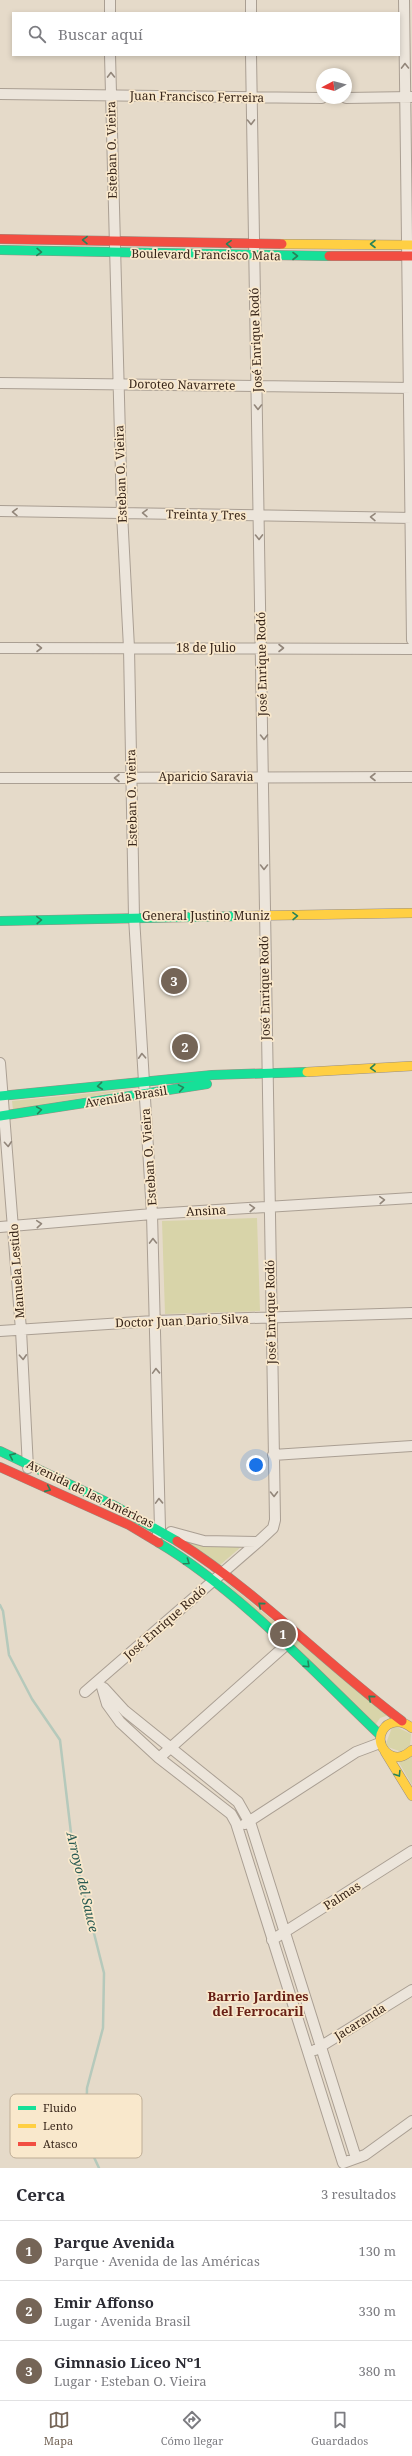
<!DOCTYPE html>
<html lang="es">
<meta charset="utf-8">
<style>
:root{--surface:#fff;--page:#f2f2f3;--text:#2b2b33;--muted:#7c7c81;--line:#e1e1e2;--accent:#756557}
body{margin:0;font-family:"Noto Serif",serif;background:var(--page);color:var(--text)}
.compass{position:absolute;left:316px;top:68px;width:36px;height:36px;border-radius:50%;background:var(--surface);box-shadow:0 2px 6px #0003;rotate:263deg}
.you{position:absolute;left:256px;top:1465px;width:14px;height:14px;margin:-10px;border:3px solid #fff;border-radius:50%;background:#1a73e8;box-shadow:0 0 0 6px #1a73e833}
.badge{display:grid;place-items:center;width:26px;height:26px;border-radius:50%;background:var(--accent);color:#fff;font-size:13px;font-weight:700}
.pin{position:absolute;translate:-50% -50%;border:2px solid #fff;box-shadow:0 1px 4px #0006}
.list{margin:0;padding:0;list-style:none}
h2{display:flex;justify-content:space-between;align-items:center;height:52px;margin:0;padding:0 16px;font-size:17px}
h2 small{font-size:13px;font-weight:400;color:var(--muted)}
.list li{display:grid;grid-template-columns:26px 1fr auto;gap:12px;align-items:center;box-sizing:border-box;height:60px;padding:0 16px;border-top:1px solid var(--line)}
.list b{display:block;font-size:15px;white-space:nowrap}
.list p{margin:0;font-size:13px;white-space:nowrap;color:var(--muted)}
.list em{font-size:13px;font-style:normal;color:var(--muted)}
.icon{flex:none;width:22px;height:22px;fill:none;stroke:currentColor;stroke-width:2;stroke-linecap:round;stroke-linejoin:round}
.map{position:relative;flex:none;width:412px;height:2168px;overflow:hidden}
.search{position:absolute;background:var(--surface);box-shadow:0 2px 6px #0003;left:12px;right:12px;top:12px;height:44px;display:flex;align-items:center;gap:10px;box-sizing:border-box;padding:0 14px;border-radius:0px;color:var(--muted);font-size:15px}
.sheet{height:232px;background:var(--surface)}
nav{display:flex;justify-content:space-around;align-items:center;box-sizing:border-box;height:56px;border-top:1px solid var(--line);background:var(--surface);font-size:11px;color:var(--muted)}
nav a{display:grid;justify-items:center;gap:2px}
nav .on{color:var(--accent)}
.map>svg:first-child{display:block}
.green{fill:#d8d4a9}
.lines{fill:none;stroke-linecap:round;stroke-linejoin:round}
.stream{stroke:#b5c9bb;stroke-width:2.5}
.street-casing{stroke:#aa9f93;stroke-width:12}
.fast-casing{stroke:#998e82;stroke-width:10}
.slow-casing{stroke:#998e82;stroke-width:10}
.jam-casing{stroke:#998e82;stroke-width:10}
.street{stroke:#ece5db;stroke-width:10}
.fast{stroke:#16e098;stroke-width:9}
.slow{stroke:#ffcf43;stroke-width:9}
.jam{stroke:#f24e42;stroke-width:9}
.oneway{stroke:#92867a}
.oneway2{stroke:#278359}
.labels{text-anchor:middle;stroke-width:3.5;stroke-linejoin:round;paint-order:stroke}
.street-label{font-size:12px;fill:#38261a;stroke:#f9e8cc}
.water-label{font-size:13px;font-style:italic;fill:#285a52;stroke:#f9e8cc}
.neighbourhood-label{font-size:13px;font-weight:bold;fill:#692016;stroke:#f9e8cc}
.key{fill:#f9e8cc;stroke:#bfae97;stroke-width:1}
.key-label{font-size:11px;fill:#38261a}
</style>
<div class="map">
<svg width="412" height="2168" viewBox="0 0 412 2168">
<rect width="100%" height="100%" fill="#e5dac9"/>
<path class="green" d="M133 1089 13 1110 12 1101Z
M257 1218 260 1311 165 1314 162 1221Z
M179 1538 241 1547 220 1565Z
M221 1578 389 1715 380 1718 374 1727Z
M393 1725 411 1734 410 1745 402 1752 385 1746Z
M412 1754V1785L398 1761Z"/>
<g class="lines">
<path class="stream" d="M0 1605 3 1611 9 1655 32 1699 60 1740 73 1850 104 1973 103 2028 87 2088 86 2140 99 2168"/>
<g class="street-casing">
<path id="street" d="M110 0V13
M251 0V13
M404 0 412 640
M110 55 122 513 129 648 134 917 152 1214 160 1529 158 1534
M0 94 322 98
M346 98 412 97
M0 383 412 388
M0 511 412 518
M0 648 412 649
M0 778 412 777
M0 1063 21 1330 28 1468
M0 1227 152 1214 412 1198
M0 1331 154 1321 412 1313
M273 1455 412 1446
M171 1532 204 1541 258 1542
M102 1687 107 1704 120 1722 159 1758 231 1814 236 1823 343 2163 365 2155 412 2121
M104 1688 125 1711 238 1802 251 1825 356 2158
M85 1692 258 1542 273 1528 275 1520 251 55
M159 1758 286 1645
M245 1824 356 1752 380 1743
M272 1940 412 1851
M315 2050 412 1990"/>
</g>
<g class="fast-casing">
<path id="fast" d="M0 250 329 256
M0 921 243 916
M0 1096 212 1075 307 1072
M0 1116 207 1084
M0 1451 115 1506 177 1541
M159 1543C238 1590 313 1671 380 1735"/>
</g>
<g class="slow-casing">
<path id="slow" d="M282 244 412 245
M243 916 412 913
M307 1072 412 1066
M412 1728C386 1708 367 1744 392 1756 400 1759 406 1755 412 1750
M385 1752 412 1796"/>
</g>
<g class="jam-casing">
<path id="jam" d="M0 239 282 244
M329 256H412
M0 1467 129 1525 159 1543
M177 1541C259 1593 325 1663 402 1721"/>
</g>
<use href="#street" class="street"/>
<use href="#fast" class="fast"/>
<use href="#slow" class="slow"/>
<use href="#jam" class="jam"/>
</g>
<defs><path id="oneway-chevron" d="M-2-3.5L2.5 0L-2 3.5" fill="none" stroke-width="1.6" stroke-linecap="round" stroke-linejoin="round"/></defs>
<g class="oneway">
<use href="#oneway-chevron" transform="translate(405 66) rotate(-91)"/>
<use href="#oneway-chevron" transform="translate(111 75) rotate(-91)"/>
<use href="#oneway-chevron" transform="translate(251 122) rotate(89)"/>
<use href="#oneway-chevron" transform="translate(258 407) rotate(90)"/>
<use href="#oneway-chevron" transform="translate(15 512) rotate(-179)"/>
<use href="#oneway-chevron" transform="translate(145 513) rotate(-179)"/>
<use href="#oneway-chevron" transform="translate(373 517) rotate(-179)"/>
<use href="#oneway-chevron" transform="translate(259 537) rotate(89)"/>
<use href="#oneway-chevron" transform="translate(39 648)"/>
<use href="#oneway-chevron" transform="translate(281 648)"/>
<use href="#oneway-chevron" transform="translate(264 737) rotate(89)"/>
<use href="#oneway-chevron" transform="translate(373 777) rotate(-180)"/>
<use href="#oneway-chevron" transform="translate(117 778) rotate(180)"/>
<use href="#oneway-chevron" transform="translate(264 867) rotate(90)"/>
<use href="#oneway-chevron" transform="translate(142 1056) rotate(-93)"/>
<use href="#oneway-chevron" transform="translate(8 1144) rotate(86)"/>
<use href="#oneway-chevron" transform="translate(382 1200) rotate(-4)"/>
<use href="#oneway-chevron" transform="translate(252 1208) rotate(-3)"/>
<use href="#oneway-chevron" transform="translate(39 1224) rotate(-5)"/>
<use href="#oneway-chevron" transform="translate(153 1241) rotate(-91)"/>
<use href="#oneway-chevron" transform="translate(23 1357) rotate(87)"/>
<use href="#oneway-chevron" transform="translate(156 1371) rotate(-92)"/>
<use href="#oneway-chevron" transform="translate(274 1494) rotate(89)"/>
<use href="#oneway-chevron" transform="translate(159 1501) rotate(-92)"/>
</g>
<g class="oneway2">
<use href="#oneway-chevron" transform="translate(85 240) rotate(-179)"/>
<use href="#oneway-chevron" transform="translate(229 244) rotate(-178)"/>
<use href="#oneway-chevron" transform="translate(373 244) rotate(-180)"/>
<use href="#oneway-chevron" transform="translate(39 252) rotate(2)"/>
<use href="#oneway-chevron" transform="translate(295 256)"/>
<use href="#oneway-chevron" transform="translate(295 916) rotate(-1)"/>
<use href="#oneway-chevron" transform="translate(39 920) rotate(-2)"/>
<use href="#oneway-chevron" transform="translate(373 1068) rotate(177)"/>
<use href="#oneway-chevron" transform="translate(100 1086) rotate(174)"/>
<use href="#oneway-chevron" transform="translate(181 1088) rotate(-10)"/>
<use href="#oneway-chevron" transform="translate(39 1110) rotate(-8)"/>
<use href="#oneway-chevron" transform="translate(12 1456) rotate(-156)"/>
<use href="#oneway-chevron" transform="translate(48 1489) rotate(24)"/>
<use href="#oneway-chevron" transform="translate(187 1562) rotate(35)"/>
<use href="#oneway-chevron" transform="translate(261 1605) rotate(-140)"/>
<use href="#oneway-chevron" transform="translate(307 1665) rotate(44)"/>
<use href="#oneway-chevron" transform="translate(371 1698) rotate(-140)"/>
<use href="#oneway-chevron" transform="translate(398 1774) rotate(58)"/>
</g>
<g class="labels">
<g class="street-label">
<text transform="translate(197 97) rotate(1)" y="4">Juan Francisco Ferreira</text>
<text transform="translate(112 150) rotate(-91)" y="4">Esteban O. Vieira</text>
<text transform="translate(206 255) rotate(1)" y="4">Boulevard Francisco Mata</text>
<text transform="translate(256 340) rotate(-92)" y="4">José Enrique Rodó</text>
<text transform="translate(182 385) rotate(1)" y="4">Doroteo Navarrete</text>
<text transform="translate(121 474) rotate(-92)" y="4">Esteban O. Vieira</text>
<text transform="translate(206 515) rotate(1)" y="4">Treinta y Tres</text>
<text x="206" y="652">18 de Julio</text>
<text transform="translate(262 664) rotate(-91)" y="4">José Enrique Rodó</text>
<text x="206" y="781">Aparicio Saravia</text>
<text transform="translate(132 798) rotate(-91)" y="4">Esteban O. Vieira</text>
<text x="206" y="920">General Justino Muniz</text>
<text transform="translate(265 988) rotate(-91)" y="4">José Enrique Rodó</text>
<text transform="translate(126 1097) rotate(-9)" y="4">Avenida Brasil</text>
<text transform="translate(149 1157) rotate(-94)" y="4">Esteban O. Vieira</text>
<text transform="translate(206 1211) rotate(-3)" y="4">Ansina</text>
<text transform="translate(17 1271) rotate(-94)" y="4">Manuela Lestido</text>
<text transform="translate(271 1312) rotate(-91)" y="4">José Enrique Rodó</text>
<text transform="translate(182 1321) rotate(-2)" y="4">Doctor Juan Dario Silva</text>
<text transform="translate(90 1494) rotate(26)" y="4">Avenida de las Américas</text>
<text transform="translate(165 1623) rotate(-41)" y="4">José Enrique Rodó</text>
<text transform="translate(342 1896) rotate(-33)" y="4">Palmas</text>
<text transform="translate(360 2022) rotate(-32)" y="4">Jacaranda</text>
</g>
<g class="water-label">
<text transform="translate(83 1882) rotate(77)" y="5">Arroyo del Sauce</text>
</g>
<g class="neighbourhood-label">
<text x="258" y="2001">Barrio Jardines<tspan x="258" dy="15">del Ferrocaril</tspan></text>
</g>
</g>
<rect x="10" y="2094" width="132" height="64" rx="6" class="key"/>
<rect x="18" y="2106" width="18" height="4" fill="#16e098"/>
<rect x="18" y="2124" width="18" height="4" fill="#ffcf43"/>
<rect x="18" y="2142" width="18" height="4" fill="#f24e42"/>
<g class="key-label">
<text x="43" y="2112">Fluido</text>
<text x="43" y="2130">Lento</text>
<text x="43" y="2148">Atasco</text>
</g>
</svg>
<svg class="compass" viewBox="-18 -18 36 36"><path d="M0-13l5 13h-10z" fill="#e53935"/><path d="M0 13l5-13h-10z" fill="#7c7c81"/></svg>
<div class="you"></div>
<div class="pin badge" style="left:283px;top:1634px">1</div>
<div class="pin badge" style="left:185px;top:1047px">2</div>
<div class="pin badge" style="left:174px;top:981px">3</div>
<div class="search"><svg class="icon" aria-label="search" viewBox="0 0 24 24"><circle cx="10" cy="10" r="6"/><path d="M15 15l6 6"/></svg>Buscar aquí</div>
</div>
<section class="sheet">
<h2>Cerca<small>3 resultados</small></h2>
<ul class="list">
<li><span class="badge">1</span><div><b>Parque Avenida</b><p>Parque · Avenida de las Américas</p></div><em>130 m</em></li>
<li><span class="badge">2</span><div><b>Emir Affonso</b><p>Lugar · Avenida Brasil</p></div><em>330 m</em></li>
<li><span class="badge">3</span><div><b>Gimnasio Liceo Nº1</b><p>Lugar · Esteban O. Vieira</p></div><em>380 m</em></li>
</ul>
</section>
<nav>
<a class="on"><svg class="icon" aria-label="map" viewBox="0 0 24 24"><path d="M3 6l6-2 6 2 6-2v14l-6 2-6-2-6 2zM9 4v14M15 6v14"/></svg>Mapa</a>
<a><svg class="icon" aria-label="directions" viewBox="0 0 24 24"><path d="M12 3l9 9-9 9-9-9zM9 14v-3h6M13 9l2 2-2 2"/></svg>Cómo llegar</a>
<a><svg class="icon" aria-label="saved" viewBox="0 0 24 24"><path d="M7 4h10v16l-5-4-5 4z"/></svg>Guardados</a>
</nav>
